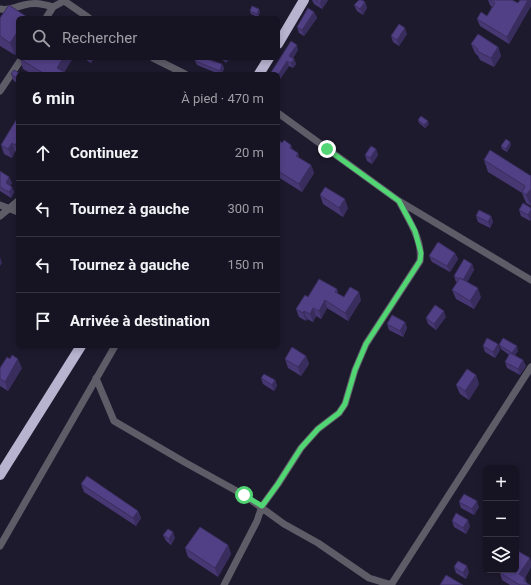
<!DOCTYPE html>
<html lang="fr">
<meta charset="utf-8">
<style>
:root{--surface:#161422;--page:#1f1d2a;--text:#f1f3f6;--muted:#9e9ea5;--line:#353340}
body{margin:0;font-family:Roboto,sans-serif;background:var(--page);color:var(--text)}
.controls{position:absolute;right:12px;bottom:12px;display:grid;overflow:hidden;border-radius:6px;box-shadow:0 2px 6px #0003}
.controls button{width:36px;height:36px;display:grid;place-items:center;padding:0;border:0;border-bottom:1px solid var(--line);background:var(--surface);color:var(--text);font:20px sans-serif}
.stop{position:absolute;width:12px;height:12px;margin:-9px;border:3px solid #52d673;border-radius:50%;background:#fff}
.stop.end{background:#52d673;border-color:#fff;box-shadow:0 1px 4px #0008}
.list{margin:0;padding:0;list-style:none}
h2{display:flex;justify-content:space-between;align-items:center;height:52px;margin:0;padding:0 16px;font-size:17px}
h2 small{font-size:13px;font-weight:400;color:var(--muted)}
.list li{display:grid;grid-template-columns:26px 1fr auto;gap:12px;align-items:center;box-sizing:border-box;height:56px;padding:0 16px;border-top:1px solid var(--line)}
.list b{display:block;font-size:15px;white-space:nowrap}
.list em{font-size:13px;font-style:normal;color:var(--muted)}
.icon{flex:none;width:22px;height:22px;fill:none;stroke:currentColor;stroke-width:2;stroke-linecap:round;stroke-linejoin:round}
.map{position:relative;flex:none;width:531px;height:585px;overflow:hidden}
.search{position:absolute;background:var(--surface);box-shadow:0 2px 6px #0003;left:16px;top:16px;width:264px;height:44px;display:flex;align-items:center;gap:10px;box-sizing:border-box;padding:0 14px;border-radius:6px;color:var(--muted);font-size:15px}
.panel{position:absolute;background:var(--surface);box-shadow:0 2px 6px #0003;left:16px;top:72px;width:264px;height:276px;border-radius:6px}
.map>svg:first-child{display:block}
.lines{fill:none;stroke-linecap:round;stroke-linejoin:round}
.minor{stroke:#5e5c67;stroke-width:7}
.highway{stroke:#b8b4d0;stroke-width:10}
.wall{fill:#473773}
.shaded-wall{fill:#392d5e}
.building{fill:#524086;stroke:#392d5e}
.route{stroke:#52d673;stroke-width:5}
</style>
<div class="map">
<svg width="531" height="585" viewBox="0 0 531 585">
<rect width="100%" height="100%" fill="#1e1a2e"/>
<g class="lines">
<path class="minor" d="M63 0 89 18
M0 9C12 11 14 7 24 5 35 2 43 4 53 7
M46 18 53 7 64 1
M153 58 185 74
M0 91 22 58
M278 113 399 201 531 280
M0 205 18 212
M0 216 18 201
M96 378 114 421 186 463 244 495 284 524 318 543 369 578 392 585
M0 546 115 346
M224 585 257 521 262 506 278 484 301 448 318 429 339 413 345 404 355 370 366 344 420 261C423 240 408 219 399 201
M391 585 531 367"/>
<path class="highway" d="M278 44 304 0
M259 74 269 58
M0 475 81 346"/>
</g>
<path class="wall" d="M312 0H328L322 9 314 4Z
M488 0H512L518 3 531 0V6L509 44 480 26 477 19 487 16 492 7 490 5Z
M365 2 367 8 363 15 357 11 354 5Z
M250 11 260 12 258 17 251 14Z
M314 12 317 18 304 36 299 33 297 27Z
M27 17 28 18H18V50L15 55 0 46V18Z
M407 34 399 46 393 42 391 36Z
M471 44 498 47 501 56 494 67 480 60 478 56 475 53Z
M298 50 293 58 294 59 296 64 293 68 289 66 278 82V74H270Z
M83 58H94L91 63Z
M220 58H230L226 63Z
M20 59 64 73V74H32L23 69Z
M195 61 222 64 224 68 222 74H219L197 65Z
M11 74H18V84L13 80Z
M18 117V153L15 151 12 158 4 154 1 145Z
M418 120 429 124 425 128 419 123Z
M278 140 298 153 299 158 311 165 314 173 302 192 278 177Z
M510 142 511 145 507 152 502 149 501 146Z
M376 149 378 155 372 164 367 161 365 155Z
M484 160 531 176V206L526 203 522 193 488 172Z
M0 171 9 177 12 183 10 185 12 187 14 192 11 198 0 191Z
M320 195 348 208 343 217 323 204Z
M531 208V219L530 221 521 216 519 210Z
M476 216H491L493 222 490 228 478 222Z
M455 253 458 259 450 272 432 262 429 256Z
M472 264 474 270 467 282 481 297 474 309 456 299 452 290 457 282H456L454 276Z
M337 289 338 294 344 297 361 300 348 321 327 308 321 319 316 316 313 322 307 319 306 321 299 317 296 309 308 297Z
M446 317 436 330 428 324 426 318Z
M405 322 407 328 403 337 389 330 387 324Z
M498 344 500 350 495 358 485 352 483 346Z
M499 345 518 351 515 355 523 360 526 366 520 375 507 368 505 362 509 355 501 349Z
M306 356 309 364 301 376 288 368 285 359Z
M0 368H22L8 391 0 386Z
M476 375 479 384 469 400 460 394 456 385Z
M261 378 275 380 277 386 274 391 263 384Z
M81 484 138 511 141 518 136 526 84 492Z
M459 502 479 507 474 515 461 508Z
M452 521 470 526 466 534 454 527Z
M163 535 175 538 171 545 166 541Z
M228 545 231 554 218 577 188 557 185 548Z
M531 562V567L525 578 527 583 530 585H510L502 580 500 573 508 570Z
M454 567 469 572 466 579 456 573Z"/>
<path class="shaded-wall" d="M322 0H328L322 9 320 3Z
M528 0H531V6L509 44 507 37Z
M365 2 367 8 363 15 360 9Z
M259 9 260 12 258 17 257 14Z
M314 12 317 18 304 36 302 30Z
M405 28 407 34 399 46 397 40Z
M18 31V50L15 55 10 43Z
M297 45 298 50 291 61 289 56Z
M498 47 501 56 494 67 491 58Z
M63 58H73L64 73V74H59L57 68Z
M89 58H94L91 63Z
M225 58H230L226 63 224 59Z
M294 59 296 64 293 68 291 63Z
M287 61 289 66 278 82V75Z
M222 64 224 68 222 74H221L220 71Z
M428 121 429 124 425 128 424 125Z
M18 140V153L15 145Z
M510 142 511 145 507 152 506 149Z
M12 143 15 151 12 158 8 149Z
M291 145 294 153 290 148Z
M376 149 378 155 372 164 370 158Z
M311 165 314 173 302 192 299 184Z
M9 177 12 183 8 188 6 183Z
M12 187 14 192 11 198 9 192Z
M531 189V206L526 195Z
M345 199 348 208 343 217 339 208Z
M531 210V219L530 221 528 215Z
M491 216 493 222 490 228 488 222Z
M455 253 458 259 450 272 447 266Z
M0 257 2 263 0 266Z
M472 264 474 270 465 286 463 280Z
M478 288 481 297 474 309 470 301Z
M359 292 361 300 348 321 345 313Z
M325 300 327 308 321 319 319 311Z
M313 308 316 316 313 322 310 314Z
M304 311 307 319 306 321 303 313Z
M444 311 446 317 436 330 434 324Z
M405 322 407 328 403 337 400 331Z
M498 344 500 350 495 358 493 352Z
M517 346 518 351 514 357 512 353Z
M306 356 309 364 301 376 298 367Z
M18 359 22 368 8 391 5 382Z
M523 360 526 366 520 375 518 369Z
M476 375 479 384 469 400 465 391Z
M275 380 277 386 274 391 272 385Z
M477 501 479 507 474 515 472 509Z
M138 511 141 518 136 526 133 518Z
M468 520 470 526 466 534 463 528Z
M173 532 175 538 171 545 169 539Z
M228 545 231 554 218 577 215 568Z
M530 558 531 562V567L522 582 519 574Z
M467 566 469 572 466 579 463 573Z"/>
<path class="building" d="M315 0H322L320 3Z
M359 0H362L365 2 360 9 354 5Z
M490 0H512L518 3 520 0H528L507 37 477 19 481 12 487 16 495 3Z
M9 5 27 17V18H18V31L10 43 0 36V18Z
M252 6 259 9 257 14 250 11Z
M308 8 314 12 302 30 297 27Z
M399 24 405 28 397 40 391 36Z
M478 34 498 47 491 58 477 51 478 49 471 44Z
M291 41 297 45 289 56 294 59 291 63 287 61 278 75V74H270Z
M20 58H63L57 68 64 72 62 74H45L20 59Z
M196 58H203L222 64 220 71 195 61Z
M14 70 20 74H18V79L11 74Z
M421 116 428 121 424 125 418 120Z
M18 117V140L15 145 12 143 8 149 1 145Z
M506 139 510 142 506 149 501 146Z
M278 140 282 143 284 140 291 145 290 148 298 153 296 156 311 165 299 184 278 171Z
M371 146 376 149 370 158 365 155Z
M490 150 531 176V189L526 195 522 192 525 186 484 160Z
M0 171 9 177 6 183 12 187 9 192 0 187Z
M325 187 345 199 339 208 320 195Z
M523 203 531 208V210L528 215 519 210Z
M479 210 491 216 488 222 476 216Z
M438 242 455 253 447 266 429 256Z
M464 259 472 264 463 280 460 278 459 279 454 276Z
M460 278 478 288 470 301 452 290Z
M319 279 337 289 335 292 344 297 350 287 359 292 345 313 325 300 319 311 313 308 310 314 304 311 303 313 296 309 305 295 308 297Z
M435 305 444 311 434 324 426 318Z
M392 315 405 322 400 331 387 324Z
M487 338 498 344 493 352 483 346Z
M503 338 517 346 512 353 499 345Z
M292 347 306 356 298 367 285 359Z
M510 353 523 360 518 369 505 362Z
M12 355 18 359 5 382 0 379V368L7 357 10 359Z
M467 369 476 375 465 391 456 385Z
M264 374 275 380 272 385 261 378Z
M87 476 138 511 133 518 81 484Z
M464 494 477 501 472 509 459 502Z
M456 513 468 520 463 528 452 521Z
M200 527 228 545 215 568 185 548Z
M168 529 173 532 169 539 163 535Z
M516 550 530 558 519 574 525 578 524 581 530 585H520L500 573 501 570H516Z
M458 561 467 566 463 573 454 567Z
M446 575 463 585H440Z"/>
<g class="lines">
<path class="route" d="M244 495 262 506 278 484 301 448 318 429 339 413 345 404 355 370 366 344 420 261 421 253 415 231 399 201 327 149"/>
</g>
</svg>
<div class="controls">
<button>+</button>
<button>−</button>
<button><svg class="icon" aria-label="layers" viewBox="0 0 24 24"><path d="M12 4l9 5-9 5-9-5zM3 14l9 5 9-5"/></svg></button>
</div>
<div class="stop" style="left:244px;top:495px"></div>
<div class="stop end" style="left:327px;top:149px"></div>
<div class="search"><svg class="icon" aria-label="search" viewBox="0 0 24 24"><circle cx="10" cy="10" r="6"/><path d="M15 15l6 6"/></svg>Rechercher</div>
<section class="panel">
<h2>6 min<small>À pied · 470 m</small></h2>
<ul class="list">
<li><svg class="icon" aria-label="ahead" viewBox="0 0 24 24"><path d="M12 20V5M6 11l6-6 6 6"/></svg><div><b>Continuez</b></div><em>20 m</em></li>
<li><svg class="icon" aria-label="left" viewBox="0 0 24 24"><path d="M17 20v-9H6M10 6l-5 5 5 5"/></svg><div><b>Tournez à gauche</b></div><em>300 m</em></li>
<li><svg class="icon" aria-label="left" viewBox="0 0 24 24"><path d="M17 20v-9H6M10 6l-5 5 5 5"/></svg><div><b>Tournez à gauche</b></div><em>150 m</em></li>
<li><svg class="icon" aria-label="arrive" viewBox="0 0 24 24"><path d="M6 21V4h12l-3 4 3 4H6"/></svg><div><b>Arrivée à destination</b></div></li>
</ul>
</section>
</div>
